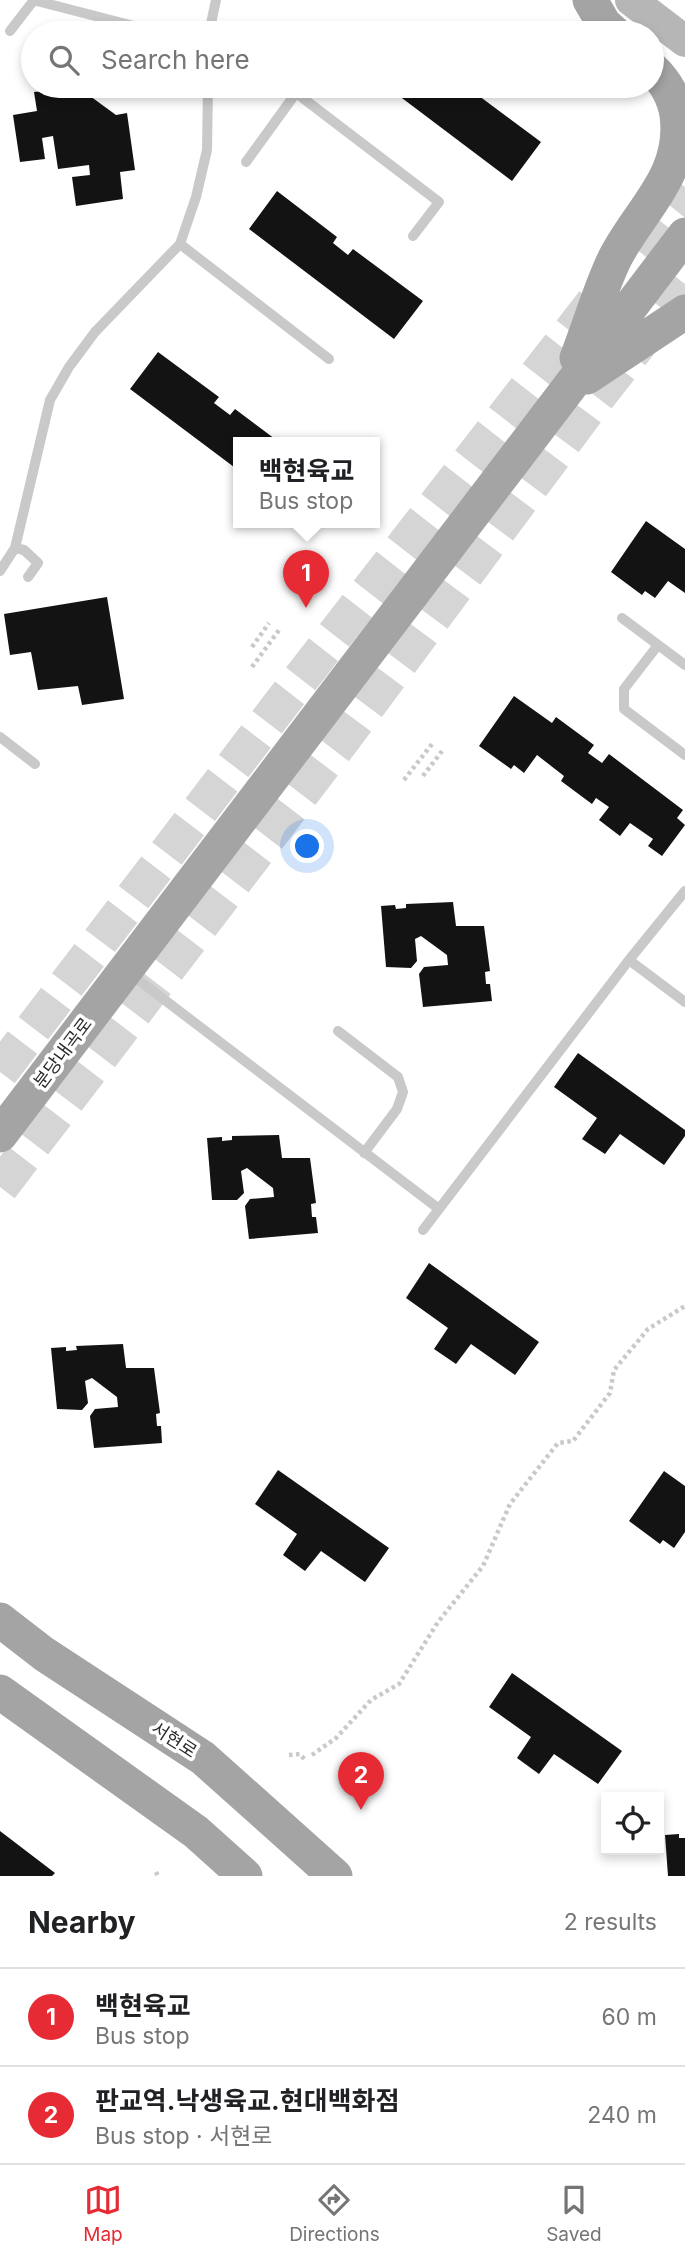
<!DOCTYPE html>
<meta charset="utf-8">
<style>
:root{--surface:#fff;--page:#f6f6f6;--text:#202124;--muted:#757577;--line:#e0e0e0;--accent:#e62b35}
body{margin:0;font-family:Inter,"Noto Sans KR",sans-serif;background:var(--page);color:var(--text)}
.controls{position:absolute;right:21px;bottom:21px;display:grid;overflow:hidden;border-radius:0px;box-shadow:0 4px 10px #0003}
.controls button{width:63px;height:63px;display:grid;place-items:center;padding:0;border:0;border-bottom:2px solid var(--line);background:var(--surface);color:var(--text);font:35px sans-serif}
.you{position:absolute;left:308px;top:847px;width:24px;height:24px;margin:-18px;border:5px solid #fff;border-radius:50%;background:#1a73e8;box-shadow:0 0 0 10px #1a73e833}
.badge{display:grid;place-items:center;width:46px;height:46px;border-radius:50%;background:var(--accent);color:#fff;font-size:23px;font-weight:700}
.pin{position:absolute;translate:-50% -58px;filter:drop-shadow(0 2px 4px #0008)}
.pin::after{content:'';position:absolute;top:37px;width:24px;height:21px;background:inherit;clip-path:polygon(0 0,100% 0,50% 100%)}
.popup{position:absolute;left:233px;top:437px;width:147px;height:91px;box-sizing:border-box;display:grid;place-content:center;border-radius:0px;background:var(--surface);filter:drop-shadow(0 2px 5px #0005);font-size:23px;white-space:nowrap;color:var(--muted)}
.popup b{font-size:26px;color:var(--text)}
.popup::after{content:'';position:absolute;left:50%;top:100%;margin-left:-14px;border:14px solid transparent;border-top-color:var(--surface)}
.list{margin:0;padding:0;list-style:none}
h2{display:flex;justify-content:space-between;align-items:center;height:91px;margin:0;padding:0 28px;font-size:30px}
h2 small{font-size:23px;font-weight:400;color:var(--muted)}
.list li{display:grid;grid-template-columns:46px 1fr auto;gap:21px;align-items:center;box-sizing:border-box;height:98px;padding:0 28px;border-top:2px solid var(--line)}
.list b{display:block;font-size:26px;white-space:nowrap}
.list p{margin:0;font-size:23px;white-space:nowrap;color:var(--muted)}
.list em{font-size:23px;font-style:normal;color:var(--muted)}
.icon{flex:none;width:38px;height:38px;fill:none;stroke:currentColor;stroke-width:2;stroke-linecap:round;stroke-linejoin:round}
.map{position:relative;flex:none;width:685px;height:1876px;overflow:hidden}
.search{position:absolute;background:var(--surface);box-shadow:0 4px 10px #0003;left:21px;right:21px;top:21px;height:77px;display:flex;align-items:center;gap:18px;box-sizing:border-box;padding:0 24px;border-radius:38px;color:var(--muted);font-size:26px}
.sheet{height:287px;background:var(--surface)}
nav{display:flex;justify-content:space-around;align-items:center;box-sizing:border-box;height:98px;border-top:2px solid var(--line);background:var(--surface);font-size:19px;color:var(--muted)}
nav a{display:grid;justify-items:center;gap:4px}
nav .on{color:var(--accent)}
.map>svg:first-child{display:block}
.building{fill:#131313}
.lines{fill:none;stroke-linecap:round;stroke-linejoin:round}
.trunk-tunnel{stroke:#d5d5d5;stroke-width:37;stroke-dasharray:37 18;stroke-linecap:butt}
.path{stroke:#c9c9c9;stroke-width:4.5;stroke-dasharray:3.5 3.5;stroke-linecap:butt}
.service{stroke:#c9c9c9;stroke-width:10}
.secondary{stroke:#b6b6b6;stroke-width:32}
.primary{stroke:#a4a4a4;stroke-width:35}
.labels{text-anchor:middle;stroke-width:7;stroke-linejoin:round;paint-order:stroke}
.street-label{font-size:18px;fill:#2c2c2c;stroke:#fff}
</style>
<div class="map">
<svg width="685" height="1876" viewBox="0 0 685 1876">
<rect width="100%" height="100%" fill="#fff"/>
<path class="building" d="M89 86 90 96 116 115 127 113 135 170 120 172 123 199 76 206 72 177 90 175 89 165 58 169 53 136 42 138 45 159 20 162 13 115 37 111 34 92Z
M386 86H452L466 97 471 90 541 142 512 181Z
M277 191 337 237 333 243 348 255 353 249 423 301 394 339 249 229Z
M158 352 219 397 214 403 230 415 235 409 279 442H238V470L130 389Z
M646 521 685 549V593L668 581 655 598 645 591 642 595 611 572Z
M107 597 124 699 82 705 78 686 38 690 31 652 10 655 4 614Z
M514 696 552 723 556 717 594 745 588 753 602 763 609 754 683 810 677 818 685 825 662 856 648 846 653 839 630 823 620 836 599 820 609 807 596 798 592 804 561 781 564 776 537 755 524 773 514 765 511 769 479 746Z
M453 902 456 926H484L490 971 485 972 486 984H490L492 1001 423 1007 419 974 424 967 448 965 447 955 421 936 415 939 417 961 411 968 386 967 381 906 395 905 396 909 406 908V904Z
M578 1053 685 1130V1136L664 1165 620 1134 605 1154 582 1139 597 1118 554 1087Z
M279 1135 282 1158H310L316 1203 311 1204 312 1217H316L318 1233 249 1239 245 1206 250 1199 274 1197 273 1188 247 1168 241 1171 244 1193 237 1200H212L207 1138 222 1137V1141L232 1140V1136Z
M429 1263 539 1342 515 1375 471 1344 456 1364 434 1349 448 1328 406 1298Z
M123 1344 126 1368H154L160 1413 156 1414 157 1426H161L162 1443 94 1448 90 1416 95 1409 118 1407 117 1397 92 1378 85 1381 88 1403 82 1410 57 1409 51 1348 66 1347V1351L77 1350 76 1346Z
M278 1470 389 1548 365 1582 321 1551 305 1571 283 1555 297 1534 255 1504Z
M664 1471 685 1486V1532L674 1548 663 1540 660 1544 629 1521Z
M512 1673 622 1751 598 1784 554 1754 539 1774 517 1758 531 1737 489 1707Z
M0 1831 55 1873 52 1876H0Z
M679 1834V1838H685V1876H668L665 1835Z"/>
<g class="lines">
<path class="trunk-tunnel" d="M636 249 685 187
M0 1072 281 704 596 300
M0 1187 341 741 587 410 685 284"/>
<path class="path" d="M252 647 269 623
M252 667 279 630
M423 776 442 751
M404 780 432 744
M289 1755 300 1754 305 1760
M312 1755 336 1738 371 1700 399 1684 438 1622 483 1566 510 1504 558 1443 573 1441 610 1393 614 1370 648 1329 685 1306
M156 1872 158 1876"/>
<path class="service" d="M33 0 161 33
M10 31 34 0
M209 33 216 0
M287 86 439 202 413 236
M246 162 296 93
M180 244 329 359
M15 548 24 550 38 563 28 577
M0 571 15 548 50 400 69 367 95 332 180 244 196 197 207 150 208 86
M622 618 685 665
M658 645 624 689V709L685 755
M0 737 35 764
M629 960 685 1002
M128 972 439 1209 629 960 685 891
M338 1031 398 1077 403 1092 397 1109 364 1153
M423 1230 439 1209"/>
<path class="secondary" d="M631 0 685 41"/>
<path class="primary" d="M590 0 604 24 614 33
M577 358C590 325 600 289 615 258 640 209 685 176 677 115 674 96 666 82 652 69
M587 377 685 312
M0 1135 685 235
M0 1620 44 1654 203 1758 335 1876
M0 1692 196 1832 245 1876"/>
</g>
<g class="labels">
<g class="street-label">
<text transform="translate(63 1053) rotate(-53)" y="6">분당내곡로</text>
<text transform="translate(174 1740) rotate(33)" y="6">서현로</text>
</g>
</g>
</svg>
<div class="controls">
<button><svg class="icon" aria-label="locate" viewBox="0 0 24 24"><circle cx="12" cy="12" r="6"/><path d="M12 2v4M12 18v4M2 12h4M18 12h4"/></svg></button>
</div>
<div class="you"></div>
<div class="pin badge" style="left:306px;top:608px">1</div>
<div class="popup"><b>백현육교</b>Bus stop</div>
<div class="pin badge" style="left:361px;top:1810px">2</div>
<div class="search"><svg class="icon" aria-label="search" viewBox="0 0 24 24"><circle cx="10" cy="10" r="6"/><path d="M15 15l6 6"/></svg>Search here</div>
</div>
<section class="sheet">
<h2>Nearby<small>2 results</small></h2>
<ul class="list">
<li><span class="badge">1</span><div><b>백현육교</b><p>Bus stop</p></div><em>60 m</em></li>
<li><span class="badge">2</span><div><b>판교역.낙생육교.현대백화점</b><p>Bus stop · 서현로</p></div><em>240 m</em></li>
</ul>
</section>
<nav>
<a class="on"><svg class="icon" aria-label="map" viewBox="0 0 24 24"><path d="M3 6l6-2 6 2 6-2v14l-6 2-6-2-6 2zM9 4v14M15 6v14"/></svg>Map</a>
<a><svg class="icon" aria-label="directions" viewBox="0 0 24 24"><path d="M12 3l9 9-9 9-9-9zM9 14v-3h6M13 9l2 2-2 2"/></svg>Directions</a>
<a><svg class="icon" aria-label="saved" viewBox="0 0 24 24"><path d="M7 4h10v16l-5-4-5 4z"/></svg>Saved</a>
</nav>
